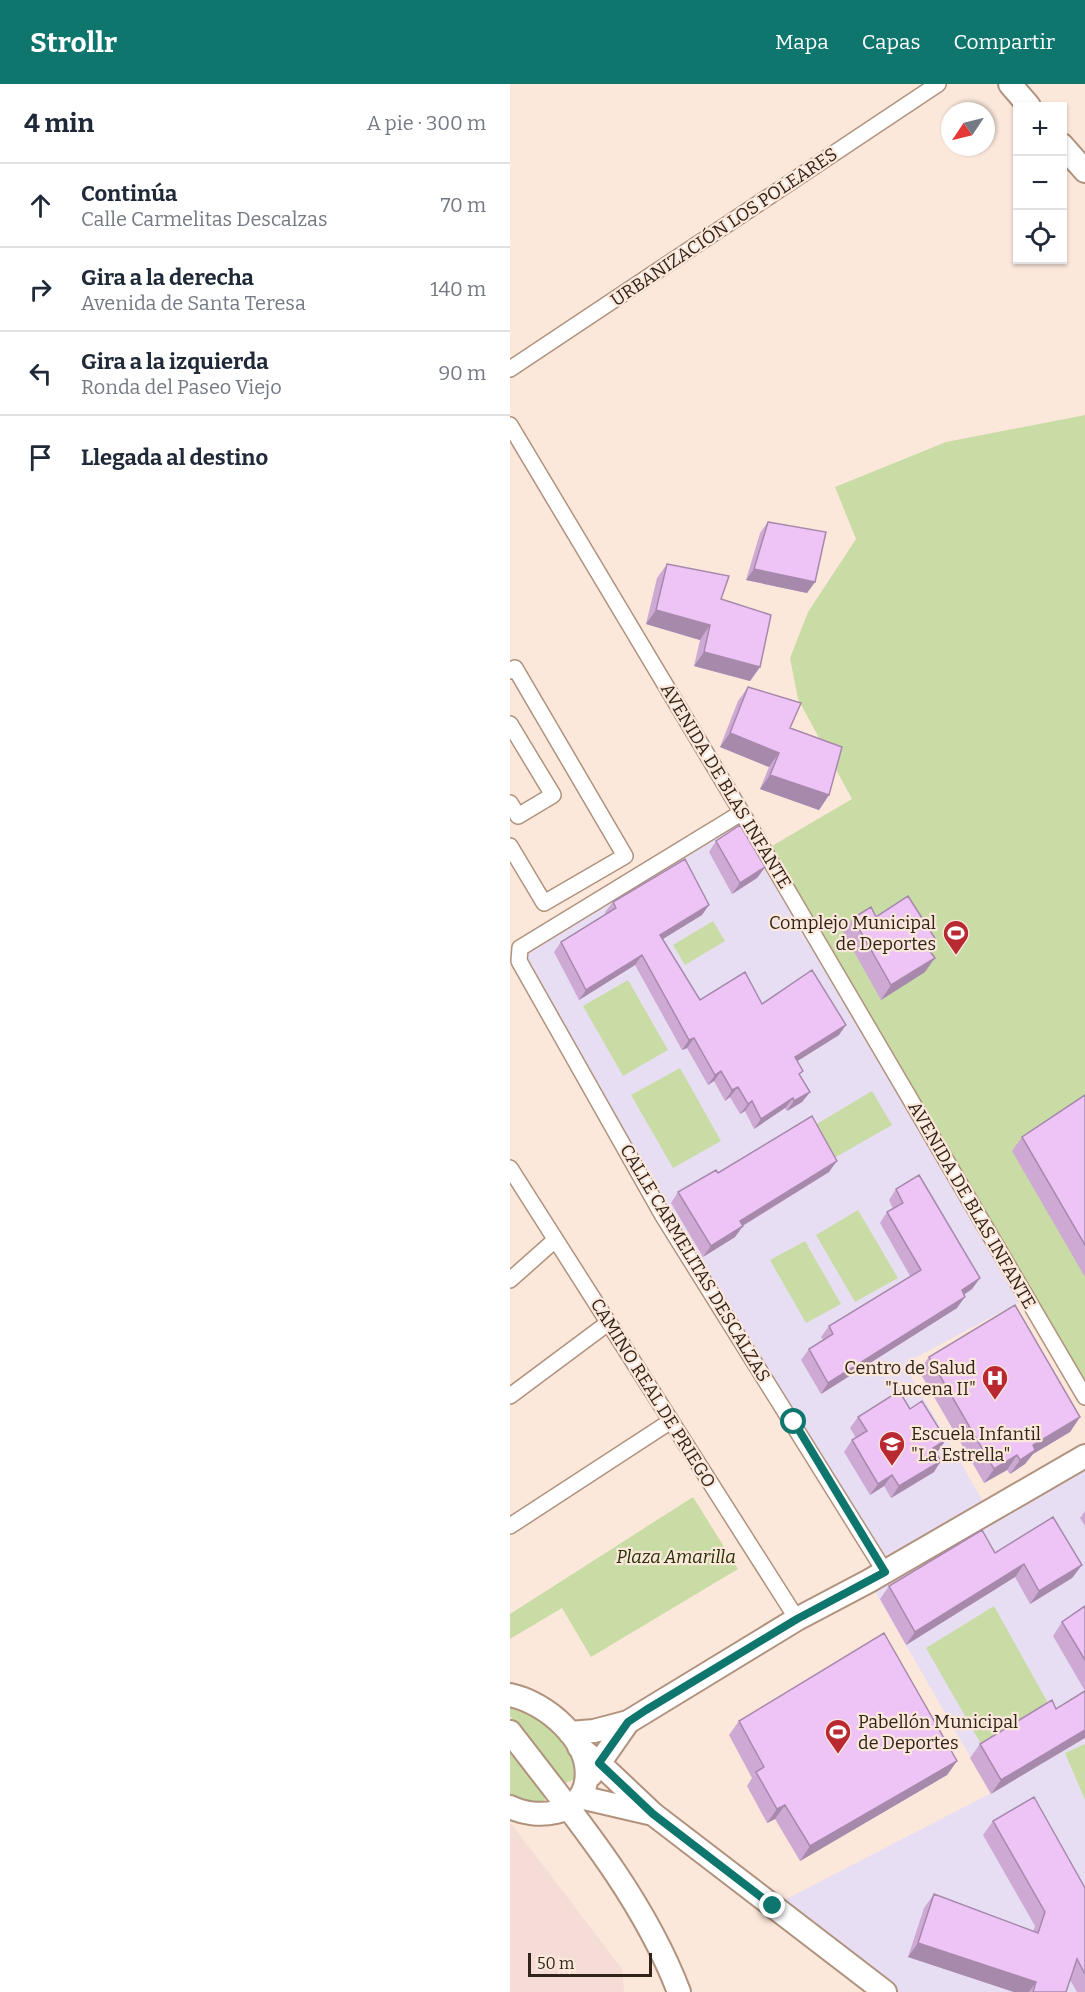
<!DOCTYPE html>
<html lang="es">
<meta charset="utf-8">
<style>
:root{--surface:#fff;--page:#f2f2f3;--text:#1f2937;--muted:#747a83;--line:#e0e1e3;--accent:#0f766e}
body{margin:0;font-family:Bitter,serif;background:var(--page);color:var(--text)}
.controls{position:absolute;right:18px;top:18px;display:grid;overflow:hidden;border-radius:0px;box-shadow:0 2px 4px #0004}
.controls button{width:54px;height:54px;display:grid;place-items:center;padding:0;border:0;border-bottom:2px solid var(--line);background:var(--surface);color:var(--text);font:30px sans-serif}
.compass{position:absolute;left:431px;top:18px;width:54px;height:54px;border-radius:50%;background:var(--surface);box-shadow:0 2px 4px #0004;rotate:235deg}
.scale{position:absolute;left:18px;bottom:15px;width:124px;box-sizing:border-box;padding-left:6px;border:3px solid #2f231a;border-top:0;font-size:16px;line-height:21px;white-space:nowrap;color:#2f231a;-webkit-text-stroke:4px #fce8db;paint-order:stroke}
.stop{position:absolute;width:18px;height:18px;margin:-14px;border:4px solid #0f766e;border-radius:50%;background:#fff}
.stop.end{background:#0f766e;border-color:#fff;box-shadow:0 2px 6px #0008}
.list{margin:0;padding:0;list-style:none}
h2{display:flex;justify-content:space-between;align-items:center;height:78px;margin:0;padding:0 24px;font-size:26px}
h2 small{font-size:20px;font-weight:400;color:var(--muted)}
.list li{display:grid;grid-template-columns:39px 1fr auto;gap:18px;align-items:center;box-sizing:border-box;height:84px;padding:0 24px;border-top:2px solid var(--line)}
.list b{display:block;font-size:22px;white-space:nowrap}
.list p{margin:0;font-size:20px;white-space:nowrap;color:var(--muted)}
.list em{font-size:20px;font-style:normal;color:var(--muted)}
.icon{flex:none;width:33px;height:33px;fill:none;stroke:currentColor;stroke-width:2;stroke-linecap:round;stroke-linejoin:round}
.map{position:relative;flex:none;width:575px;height:1908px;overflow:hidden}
header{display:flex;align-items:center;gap:36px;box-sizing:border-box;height:84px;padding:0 30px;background:var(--accent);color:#fff}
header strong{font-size:28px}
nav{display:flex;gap:33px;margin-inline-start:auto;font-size:21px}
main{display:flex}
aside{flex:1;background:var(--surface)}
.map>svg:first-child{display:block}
.industrial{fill:#f6dcd6}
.education{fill:#e8def3}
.green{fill:#c9dca6}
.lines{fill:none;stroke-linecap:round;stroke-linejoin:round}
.street-casing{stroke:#b0927d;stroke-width:18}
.secondary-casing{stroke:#b0927d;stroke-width:26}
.street{stroke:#fff;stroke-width:15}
.secondary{stroke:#fff;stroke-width:22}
.wall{fill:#cda9d4}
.shaded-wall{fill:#a789ac}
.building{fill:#eec4f6;stroke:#a789ac;stroke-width:1.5}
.route{stroke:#0f766e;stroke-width:8}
.labels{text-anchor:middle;stroke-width:4.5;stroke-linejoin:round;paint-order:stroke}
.street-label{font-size:18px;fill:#2f231a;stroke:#fce8db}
.poi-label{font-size:18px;fill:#2f231a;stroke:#fce8db;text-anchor:end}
.park-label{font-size:18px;font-style:italic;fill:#243004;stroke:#fce8db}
</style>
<header>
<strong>Strollr</strong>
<nav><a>Mapa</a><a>Capas</a><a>Compartir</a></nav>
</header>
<main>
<aside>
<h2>4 min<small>A pie · 300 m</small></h2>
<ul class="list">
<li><svg class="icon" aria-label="ahead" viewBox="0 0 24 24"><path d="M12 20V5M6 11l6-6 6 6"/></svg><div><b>Continúa</b><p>Calle Carmelitas Descalzas</p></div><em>70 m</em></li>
<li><svg class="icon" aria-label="right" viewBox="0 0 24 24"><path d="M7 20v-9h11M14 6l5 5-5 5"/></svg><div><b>Gira a la derecha</b><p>Avenida de Santa Teresa</p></div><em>140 m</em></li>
<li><svg class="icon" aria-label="left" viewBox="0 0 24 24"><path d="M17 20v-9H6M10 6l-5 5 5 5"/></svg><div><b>Gira a la izquierda</b><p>Ronda del Paseo Viejo</p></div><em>90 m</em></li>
<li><svg class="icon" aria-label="arrive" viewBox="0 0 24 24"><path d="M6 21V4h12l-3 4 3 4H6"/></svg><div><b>Llegada al destino</b></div></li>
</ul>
</aside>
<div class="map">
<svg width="575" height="1908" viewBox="0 0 575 1908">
<rect width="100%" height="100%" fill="#fce8db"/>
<path class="industrial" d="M0 1738 112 1885 114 1908H0Z"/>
<path class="education" d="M231 729 517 1214 394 1280 479 1428 575 1372V1908H375L263 1822 481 1709 359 1497 374 1488 153 1132 10 864Z"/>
<path class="green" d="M575 331V1313L255 766 342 715 288 615 280 574 298 528 346 455 325 403 436 358Z
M203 837 215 857 175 881 163 861Z
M118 896 158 966 113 992 73 922Z
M170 984 211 1057 163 1084 121 1011Z
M362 1007 382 1041 319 1077 300 1044Z
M348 1126 388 1194 345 1218 306 1151Z
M295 1157 331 1220 296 1239 260 1176Z
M183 1413 228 1485 81 1573 52 1524 0 1555V1530Z
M484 1522 538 1619 471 1660 416 1564Z
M0 1619C9 1623 22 1626 30 1632 48 1645 69 1673 65 1695L53 1700 0 1632Z
M575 1660V1716L555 1669Z
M0 1665 34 1710 35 1715 32 1719 20 1720 0 1712Z"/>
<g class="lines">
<g class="street-casing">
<path id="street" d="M0 285 428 0
M0 341 254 766 575 1313
M0 587 5 584 115 772 34 819 0 762
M0 640 43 711 8 732 0 719
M231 729 10 864 9 877 153 1132 375 1488
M0 1084 287 1535
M0 1196 45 1156
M0 1312 98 1239
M0 1442 161 1337"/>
</g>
<g class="secondary-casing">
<path id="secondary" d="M500 0 519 22
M552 61 575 87
M0 1611C35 1618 83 1657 76 1698 70 1732 26 1736 0 1723
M0 1648C62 1729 132 1811 169 1908
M60 1649 84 1647 118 1638 287 1535 359 1497 575 1372
M69 1663 89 1679 143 1730 375 1908
M81 1691 118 1638
M70 1713 143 1730"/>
</g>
<use href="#street" class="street"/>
<use href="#secondary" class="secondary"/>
</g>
<path class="wall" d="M258 438 305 498 297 509 236 496 250 449Z
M157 480 211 515 250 583 240 597 184 582 190 556 136 540 147 494Z
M238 603 280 644 319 711 309 726 250 705 259 683 210 663 228 617Z
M206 757 255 783 247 794 222 810 199 768Z
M103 818 192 831 153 855 190 916 252 920 329 951 287 977 290 992 300 1008 292 1018 277 1027 275 1024 244 1045 235 1027 230 1030 220 1013 215 1017 204 997 198 1001 177 964 172 966 125 881 69 916 44 868 51 858 96 830 95 828Z
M366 833 419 866 415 888 371 916 333 848 343 834Z
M575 1011V1193L502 1067 512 1053Z
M319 1088 233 1142 225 1153 193 1173 161 1119 168 1108 208 1089Z
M386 1105 470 1194 462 1205 454 1211 447 1224 311 1310 291 1276 299 1265 313 1256 311 1253 319 1242 400 1192 370 1139 377 1128 383 1125 379 1116Z
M419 1273 570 1333 560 1348 523 1370 515 1380 500 1390 497 1386 474 1399 409 1287Z
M400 1325 436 1356 428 1367 426 1368 424 1388 381 1414 374 1402 360 1411 334 1368 342 1356 346 1354 340 1344 348 1333Z
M575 1427V1442L570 1434Z
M485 1469 572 1481 562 1494 520 1520 505 1493 396 1561 370 1515 379 1502Z
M575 1522V1607L543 1552 552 1538Z
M546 1625 481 1710 460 1674 470 1660Z
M229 1637 447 1677 437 1691 290 1777 265 1735 257 1739 237 1702 242 1694 219 1651Z
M483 1737 575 1804V1908H567L560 1896 556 1908H504L398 1873 414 1824 424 1810 523 1848 525 1842 473 1751Z"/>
<path class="shaded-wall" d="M244 485 305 498 297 509 236 496Z
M146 526 200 541 190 556 136 540Z
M194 568 250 583 240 597 184 582Z
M220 649 269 669 259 683 210 663Z
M260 691 319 711 309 726 250 705Z
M255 783 247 794 222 810 230 799Z
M199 821 192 831 143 861 150 851Z
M426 856 416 870V862Z
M132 871 125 881 69 916 76 906Z
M425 874 415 888 371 916 381 901Z
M336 941 329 951 278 983 285 973Z
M184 954 177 964 172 966 179 956Z
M211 987 204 997 198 1001 205 991Z
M228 1003 220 1013 215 1017 222 1006Z
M300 1008 292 1018 277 1027 284 1017Z
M283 1014 275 1024 244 1045 251 1035Z
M242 1017 235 1027 230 1030 238 1020Z
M327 1077 319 1088 222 1148 230 1137Z
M233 1142 225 1153 193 1173 201 1162Z
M470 1194 462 1205 444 1217 452 1206Z
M455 1213 447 1224 311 1310 318 1299Z
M570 1333 560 1348 523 1370 515 1380 500 1390 510 1376 523 1361Z
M436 1356 428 1367 416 1375 423 1364Z
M507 1371 497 1386 474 1399 484 1385Z
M431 1377 424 1388 381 1414 389 1402Z
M382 1391 374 1402 360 1411 368 1400Z
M514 1480 505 1493 396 1561 405 1548Z
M572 1481 562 1494 520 1520 529 1507Z
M575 1646V1654L481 1710 491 1696Z
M447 1677 437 1691 290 1777 300 1762Z
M275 1721 265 1735 257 1739 267 1725Z
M408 1859 526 1898 519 1908H504L398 1873Z"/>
<path class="building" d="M258 438 316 448 305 498 244 485Z
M157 480 219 492 211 515 261 531 250 583 194 568 200 541 146 526Z
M238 603 291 619 280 644 332 663 319 711 260 691 269 669 220 649Z
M230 741 255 783 230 799 206 757Z
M175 775 199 821 150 851 190 916 235 888 252 920 302 886 336 941 285 973 293 987 289 990 300 1008 284 1017 283 1014 251 1035 242 1017 238 1020 228 1003 222 1006 211 987 205 991 184 954 179 956 132 871 76 906 51 858 106 824 103 818Z
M398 812 426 856 416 862 425 874 381 901 343 834 361 823 366 833Z
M575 1011V1161L512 1053Z
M302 1032 327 1077 230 1137 233 1142 201 1162 168 1108 206 1086 208 1089Z
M409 1091 470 1194 452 1206 455 1213 318 1299 299 1265 323 1250 319 1242 411 1186 377 1128 393 1119 386 1105Z
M505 1221 570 1333 523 1361 525 1366 510 1376 507 1371 484 1385 419 1273Z
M389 1307 400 1325 412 1317 436 1356 423 1364 431 1377 389 1402 382 1391 368 1400 342 1356 357 1347 348 1333Z
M543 1433 572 1481 529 1507 514 1480 405 1548 379 1502 472 1446 485 1469Z
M575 1522V1576L552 1538Z
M374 1549 447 1677 300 1762 275 1721 267 1725 246 1688 254 1683 229 1637Z
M575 1607V1646L491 1696 470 1660 542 1616 546 1625Z
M524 1713 575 1804V1890L567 1875 556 1908H523L526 1898 408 1859 424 1810 528 1849 535 1828 483 1737Z"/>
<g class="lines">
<path class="route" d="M263 1822 143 1730 89 1679 118 1638 136 1626 287 1535 375 1488 284 1338"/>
</g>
<defs>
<g id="stadium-pin" transform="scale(1.35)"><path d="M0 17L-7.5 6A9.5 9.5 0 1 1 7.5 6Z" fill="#b92932" stroke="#fce8db"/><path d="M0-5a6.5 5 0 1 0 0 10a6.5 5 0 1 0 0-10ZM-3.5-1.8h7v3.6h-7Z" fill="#fff"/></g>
<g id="hospital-pin" transform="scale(1.35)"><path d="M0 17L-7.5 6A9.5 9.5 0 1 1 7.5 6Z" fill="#b92932" stroke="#fce8db"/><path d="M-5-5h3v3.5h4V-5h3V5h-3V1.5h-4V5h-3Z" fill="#fff"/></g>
<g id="school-pin" transform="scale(1.35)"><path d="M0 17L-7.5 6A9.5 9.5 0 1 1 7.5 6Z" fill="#b92932" stroke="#fce8db"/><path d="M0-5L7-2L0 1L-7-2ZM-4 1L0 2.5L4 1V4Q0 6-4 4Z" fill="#fff"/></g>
</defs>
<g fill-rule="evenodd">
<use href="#stadium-pin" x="446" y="849"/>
<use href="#hospital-pin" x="485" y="1294"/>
<use href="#school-pin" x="382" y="1360"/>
<use href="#stadium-pin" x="328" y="1648"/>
</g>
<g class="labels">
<g class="street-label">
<text transform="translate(214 143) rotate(-34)" y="6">URBANIZACIÓN LOS POLEARES</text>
<text transform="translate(216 702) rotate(59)" y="6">AVENIDA DE BLAS INFANTE</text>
<text transform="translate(462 1121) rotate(60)" y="6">AVENIDA DE BLAS INFANTE</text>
<text transform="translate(185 1179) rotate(59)" y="6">CALLE CARMELITAS DESCALZAS</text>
<text transform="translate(143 1309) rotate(58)" y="6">CAMINO REAL DE PRIEGO</text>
</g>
<g class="poi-label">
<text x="426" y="845">Complejo Municipal<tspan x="426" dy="21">de Deportes</tspan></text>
<text x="466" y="1290">Centro de Salud<tspan x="466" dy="21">"Lucena II"</tspan></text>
<text x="401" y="1356" text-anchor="start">Escuela Infantil<tspan x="401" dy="21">"La Estrella"</tspan></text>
<text x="348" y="1644" text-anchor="start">Pabellón Municipal<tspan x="348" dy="21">de Deportes</tspan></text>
</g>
<g class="park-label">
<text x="166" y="1479">Plaza Amarilla</text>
</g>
</g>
</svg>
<div class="controls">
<button>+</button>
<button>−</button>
<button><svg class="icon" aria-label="locate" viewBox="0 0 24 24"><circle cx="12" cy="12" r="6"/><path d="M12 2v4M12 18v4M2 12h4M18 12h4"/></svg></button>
</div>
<svg class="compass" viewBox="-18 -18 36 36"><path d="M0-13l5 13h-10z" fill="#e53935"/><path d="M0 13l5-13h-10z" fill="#747a83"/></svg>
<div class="scale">50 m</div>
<div class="stop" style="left:284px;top:1338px"></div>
<div class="stop end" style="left:263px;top:1822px"></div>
</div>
</main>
